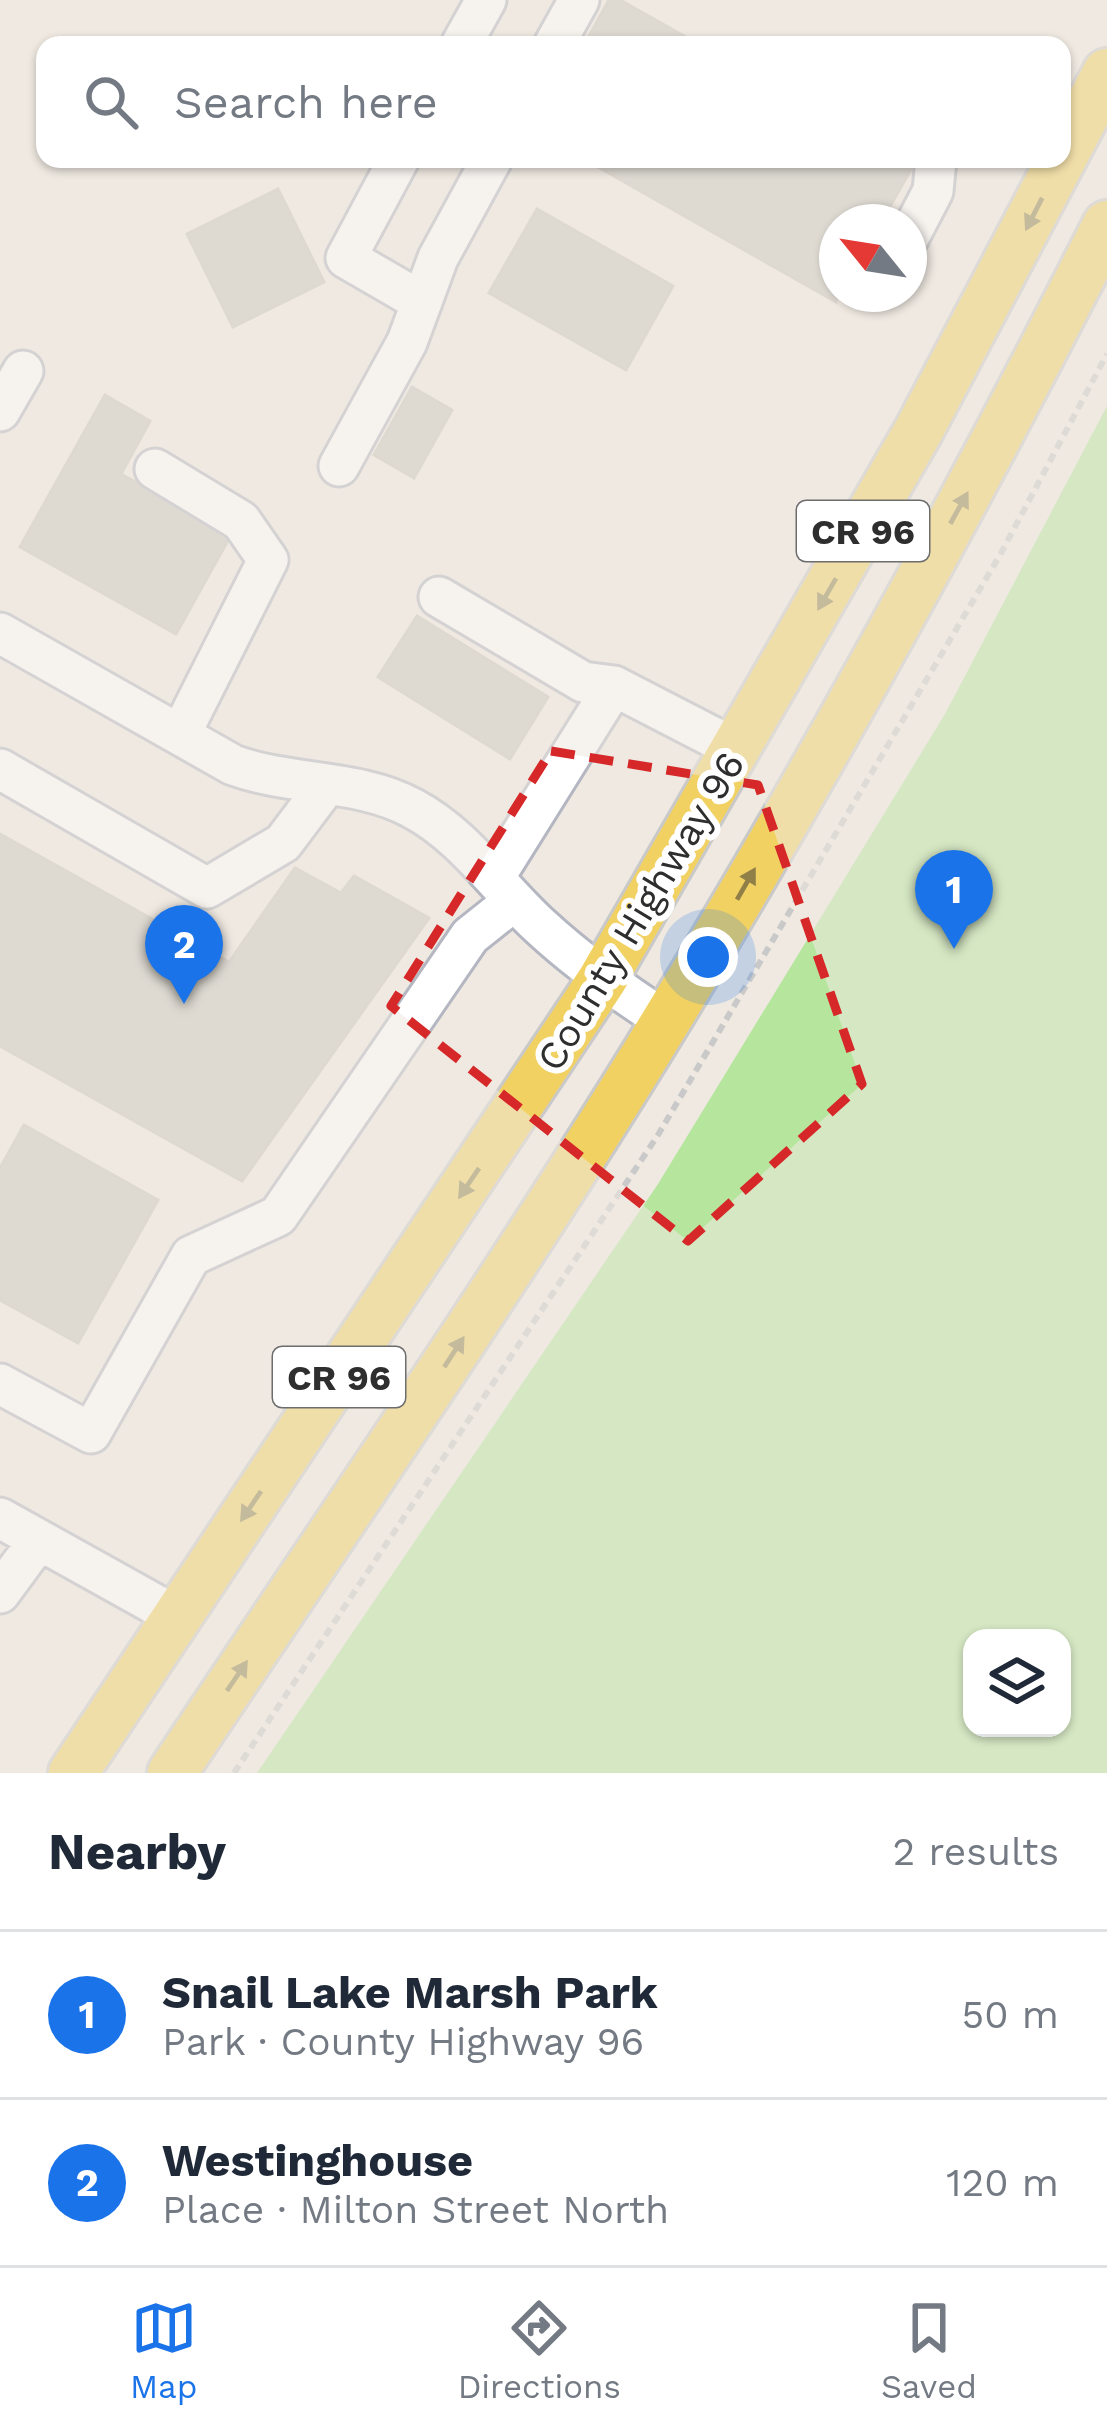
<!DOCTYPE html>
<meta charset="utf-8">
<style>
:root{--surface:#fff;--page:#f6f6f7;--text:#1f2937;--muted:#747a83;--line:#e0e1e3;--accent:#1a73e8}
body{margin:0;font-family:"Work Sans",sans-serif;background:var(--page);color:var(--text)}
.controls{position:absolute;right:36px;bottom:36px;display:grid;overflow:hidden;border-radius:24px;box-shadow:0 3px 9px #0004}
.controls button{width:108px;height:108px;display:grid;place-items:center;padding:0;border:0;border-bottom:3px solid var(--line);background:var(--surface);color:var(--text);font:60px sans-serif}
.compass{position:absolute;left:819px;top:204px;width:108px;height:108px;border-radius:50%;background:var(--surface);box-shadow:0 3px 9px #0004;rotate:300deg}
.you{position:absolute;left:708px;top:957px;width:42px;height:42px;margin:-30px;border:9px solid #fff;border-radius:50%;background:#1a73e8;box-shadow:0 0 0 18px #1a73e833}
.badge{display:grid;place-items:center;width:78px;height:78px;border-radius:50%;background:var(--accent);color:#fff;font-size:39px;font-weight:700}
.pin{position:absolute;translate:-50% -99px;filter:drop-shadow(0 3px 6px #0008)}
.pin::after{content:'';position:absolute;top:63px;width:42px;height:36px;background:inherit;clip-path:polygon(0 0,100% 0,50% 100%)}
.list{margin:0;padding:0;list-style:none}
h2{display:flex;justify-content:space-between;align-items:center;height:156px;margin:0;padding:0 48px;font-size:51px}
h2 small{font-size:39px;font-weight:400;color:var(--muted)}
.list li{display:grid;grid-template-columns:78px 1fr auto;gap:36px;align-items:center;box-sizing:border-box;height:168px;padding:0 48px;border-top:3px solid var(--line)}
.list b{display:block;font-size:45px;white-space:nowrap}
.list p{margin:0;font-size:39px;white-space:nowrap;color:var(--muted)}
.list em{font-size:39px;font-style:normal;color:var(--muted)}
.icon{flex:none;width:66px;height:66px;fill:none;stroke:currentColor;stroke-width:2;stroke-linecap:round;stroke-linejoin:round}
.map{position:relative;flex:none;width:1107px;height:1773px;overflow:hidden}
.search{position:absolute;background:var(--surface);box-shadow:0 3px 9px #0004;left:36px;right:36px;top:36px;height:132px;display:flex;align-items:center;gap:30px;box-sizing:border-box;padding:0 42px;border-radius:24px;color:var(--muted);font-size:45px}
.sheet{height:492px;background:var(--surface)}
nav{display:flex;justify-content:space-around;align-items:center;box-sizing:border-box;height:168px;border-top:3px solid var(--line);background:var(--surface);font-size:33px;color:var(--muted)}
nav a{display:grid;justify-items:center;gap:6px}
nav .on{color:var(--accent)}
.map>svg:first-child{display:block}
.green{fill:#b6e59e;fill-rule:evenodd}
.building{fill:#cbc7bf;stroke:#cbc5ba;stroke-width:3}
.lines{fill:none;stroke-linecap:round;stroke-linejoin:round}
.minor-casing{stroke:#b4b7c1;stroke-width:45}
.major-casing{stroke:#c9c9c9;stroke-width:54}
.path{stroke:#c9c9c9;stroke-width:6;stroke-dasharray:9 6;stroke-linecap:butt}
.minor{stroke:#fff;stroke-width:39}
.major{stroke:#f2d163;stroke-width:48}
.oneway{fill:#908048}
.marked{fill:none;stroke:#d62828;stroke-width:9;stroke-dasharray:24 15;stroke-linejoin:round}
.labels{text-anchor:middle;stroke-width:12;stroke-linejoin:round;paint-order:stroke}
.shield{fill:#fff;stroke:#6d6d6d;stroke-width:3}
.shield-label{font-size:36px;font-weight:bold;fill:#2e2e2e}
.street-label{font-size:39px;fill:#2e2e2e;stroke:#fff}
</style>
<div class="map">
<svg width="1107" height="1773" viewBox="0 0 1107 1773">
<rect width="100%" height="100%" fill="#efe9e1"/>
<path class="green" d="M1107 406V1773H257L658 1184 945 714ZM972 1638H1062V1728H972Z"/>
<path class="building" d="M609 0H620L700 45H584Z
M584 159H901L913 166 881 222H837L836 302Z
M278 189 324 282 233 327 187 234Z
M537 209 673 286 626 370 489 293Z
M412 387 452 410 414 478 374 455Z
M105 395 150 421 121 474 231 535 176 634 20 547Z
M417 616 548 697 510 759 378 677Z
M0 834 229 962 295 868 341 893 354 876 429 918 242 1181 0 1046Z
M24 1125 158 1200 78 1343 0 1300V1168Z"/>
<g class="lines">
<g class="minor-casing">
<path id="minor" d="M461 45 486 0
M554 45 579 0
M399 159 346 258 422 302
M909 237 933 191 936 159
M0 411 23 371
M339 466 407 342 438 258 492 159
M155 469 241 521 268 560 180 735
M439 597 583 682 614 686 738 750
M0 633 233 765C290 786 359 779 412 808 465 836 497 887 541 927 580 963 621 992 666 1021
M0 769 207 888 283 843 325 787
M494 878 614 686
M0 1384 91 1433 191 1256 278 1216 470 936 514 901
M0 1518 176 1616
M0 1593 39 1540"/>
</g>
<g class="major-casing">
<path id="major" d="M73 1773 602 980 919 430 1107 73
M172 1773C338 1523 510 1277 666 1021 824 762 970 495 1107 225"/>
</g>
<path class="path" d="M234 1773 658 1135 1000 555 1107 354"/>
<use href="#minor" class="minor"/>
<use href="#major" class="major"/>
</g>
<defs><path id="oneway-solid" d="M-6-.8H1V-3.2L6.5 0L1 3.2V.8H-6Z" transform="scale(3)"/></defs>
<g class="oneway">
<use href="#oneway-solid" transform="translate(1034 214) rotate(117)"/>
<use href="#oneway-solid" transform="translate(959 508) rotate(-61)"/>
<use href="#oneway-solid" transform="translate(827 594) rotate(120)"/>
<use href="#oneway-solid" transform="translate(746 884) rotate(-60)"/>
<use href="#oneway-solid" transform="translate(469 1183) rotate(124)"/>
<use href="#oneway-solid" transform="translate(454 1352) rotate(-57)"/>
<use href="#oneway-solid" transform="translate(251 1506) rotate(124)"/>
<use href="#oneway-solid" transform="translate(237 1676) rotate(-56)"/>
</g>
<path d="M0 0H1107V1773H0ZM551 751 758 785 862 1084 688 1241 391 1006Z" fill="#efe9e1" fill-opacity=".55" fill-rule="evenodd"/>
<path class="marked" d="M551 751 758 785 862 1084 688 1241 391 1006Z"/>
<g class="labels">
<g class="shield">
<rect x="797" y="501" width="132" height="60" rx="9"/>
<rect x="273" y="1347" width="132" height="60" rx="9"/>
</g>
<g class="shield-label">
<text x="863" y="544">CR 96</text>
<text x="339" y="1390">CR 96</text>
</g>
<g class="street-label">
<text transform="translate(640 911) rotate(-59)" y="14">County Highway 96</text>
</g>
</g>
</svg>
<div class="controls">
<button><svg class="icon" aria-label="layers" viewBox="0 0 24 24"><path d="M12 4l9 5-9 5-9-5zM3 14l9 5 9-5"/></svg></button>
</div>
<svg class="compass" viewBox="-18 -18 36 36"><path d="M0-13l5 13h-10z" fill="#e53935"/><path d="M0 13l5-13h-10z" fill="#747a83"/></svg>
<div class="you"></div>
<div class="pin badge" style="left:954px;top:949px">1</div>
<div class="pin badge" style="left:184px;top:1004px">2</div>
<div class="search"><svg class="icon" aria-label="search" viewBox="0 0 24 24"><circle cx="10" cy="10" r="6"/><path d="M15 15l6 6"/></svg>Search here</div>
</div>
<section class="sheet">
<h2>Nearby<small>2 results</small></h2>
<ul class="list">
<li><span class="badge">1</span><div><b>Snail Lake Marsh Park</b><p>Park · County Highway 96</p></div><em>50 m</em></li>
<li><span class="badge">2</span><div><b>Westinghouse</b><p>Place · Milton Street North</p></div><em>120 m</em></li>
</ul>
</section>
<nav>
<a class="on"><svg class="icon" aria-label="map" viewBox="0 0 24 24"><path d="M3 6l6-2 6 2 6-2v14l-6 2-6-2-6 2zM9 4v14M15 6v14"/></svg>Map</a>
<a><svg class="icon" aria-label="directions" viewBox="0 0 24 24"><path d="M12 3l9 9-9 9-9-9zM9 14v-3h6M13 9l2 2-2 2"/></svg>Directions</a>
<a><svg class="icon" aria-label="saved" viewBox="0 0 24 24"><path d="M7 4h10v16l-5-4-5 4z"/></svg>Saved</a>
</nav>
